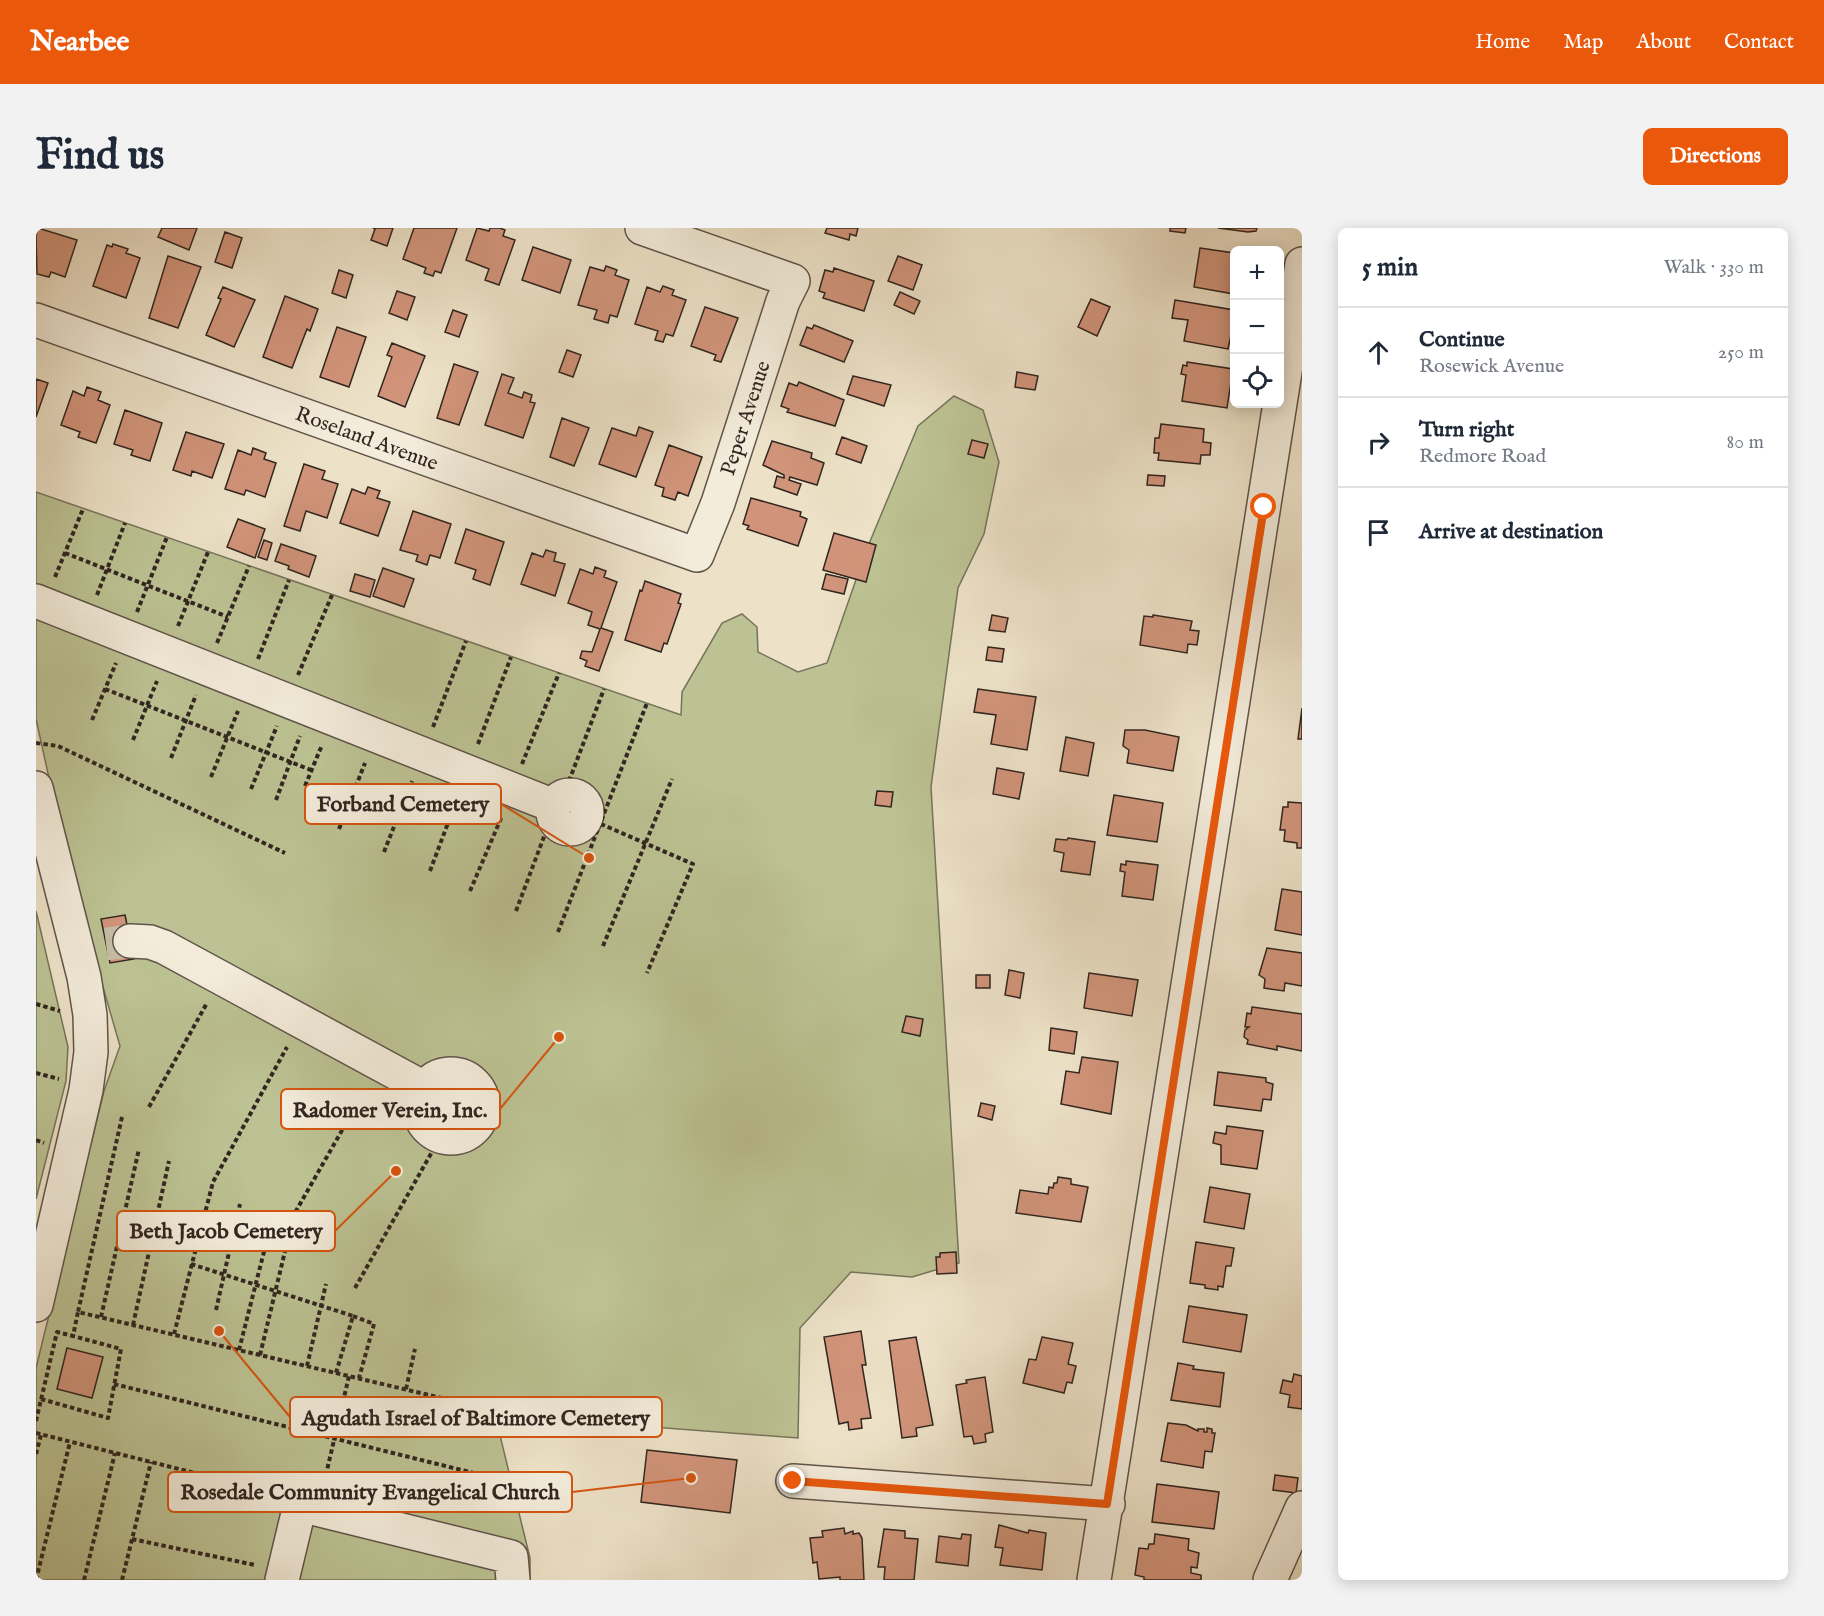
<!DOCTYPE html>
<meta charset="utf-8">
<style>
:root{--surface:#fff;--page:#f2f2f3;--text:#1f2937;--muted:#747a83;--line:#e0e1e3;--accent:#ea580c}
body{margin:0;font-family:"IM FELL English",serif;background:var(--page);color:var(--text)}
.controls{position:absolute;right:18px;top:18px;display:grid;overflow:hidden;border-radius:9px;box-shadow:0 3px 15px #0003}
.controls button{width:54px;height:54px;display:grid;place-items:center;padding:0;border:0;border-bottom:2px solid var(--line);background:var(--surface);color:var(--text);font:30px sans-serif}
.stop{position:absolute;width:18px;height:18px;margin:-14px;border:4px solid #ea580c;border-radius:50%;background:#fff}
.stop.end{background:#ea580c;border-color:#fff;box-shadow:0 2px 6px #0008}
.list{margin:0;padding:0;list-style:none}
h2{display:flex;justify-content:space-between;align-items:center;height:78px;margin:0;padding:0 24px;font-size:26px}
h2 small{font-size:20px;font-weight:400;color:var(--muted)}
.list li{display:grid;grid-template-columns:39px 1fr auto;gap:18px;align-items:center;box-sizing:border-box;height:90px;padding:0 24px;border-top:2px solid var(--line)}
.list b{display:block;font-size:22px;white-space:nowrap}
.list p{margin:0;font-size:20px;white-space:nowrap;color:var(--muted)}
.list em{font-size:20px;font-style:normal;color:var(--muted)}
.icon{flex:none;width:33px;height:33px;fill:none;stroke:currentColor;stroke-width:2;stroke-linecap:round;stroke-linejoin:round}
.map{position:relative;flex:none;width:1266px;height:1352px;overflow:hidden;border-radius:9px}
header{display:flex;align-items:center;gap:36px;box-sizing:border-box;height:84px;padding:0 30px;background:var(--accent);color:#fff}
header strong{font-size:28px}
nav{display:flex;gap:33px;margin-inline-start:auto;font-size:21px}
.intro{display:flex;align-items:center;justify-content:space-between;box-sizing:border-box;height:144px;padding:0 36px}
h1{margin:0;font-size:42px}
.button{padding:15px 27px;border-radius:9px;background:var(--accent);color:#fff;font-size:21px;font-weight:700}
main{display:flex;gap:36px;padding:0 36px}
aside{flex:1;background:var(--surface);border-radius:9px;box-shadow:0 3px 15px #0003}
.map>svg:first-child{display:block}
.green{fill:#bcc293;stroke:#76745a;stroke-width:1.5}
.building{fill:#d1947a;stroke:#312520;stroke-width:1.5}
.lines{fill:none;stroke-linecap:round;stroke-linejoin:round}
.minor-tunnel{stroke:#c7bca6;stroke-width:33;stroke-dasharray:33 16;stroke-linecap:butt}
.minor-casing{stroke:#60544a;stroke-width:36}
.path{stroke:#312520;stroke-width:4;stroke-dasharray:4.5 3;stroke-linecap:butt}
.minor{stroke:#f3ecdb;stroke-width:33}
.route{stroke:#ea580c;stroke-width:8}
.labels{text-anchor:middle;stroke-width:5;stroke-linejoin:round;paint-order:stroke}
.street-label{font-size:21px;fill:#312520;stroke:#f3ecdb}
.leader{fill:none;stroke:#d6540e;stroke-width:2}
.callout-dot{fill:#d6540e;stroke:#f3ecdb;stroke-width:2}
.callout{fill:#f3ecdb;stroke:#d6540e;stroke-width:2}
.callout-label{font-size:22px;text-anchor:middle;font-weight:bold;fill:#312520}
</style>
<header>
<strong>Nearbee</strong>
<nav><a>Home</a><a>Map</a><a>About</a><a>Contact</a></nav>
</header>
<div class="intro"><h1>Find us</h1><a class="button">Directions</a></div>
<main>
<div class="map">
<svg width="1266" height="1352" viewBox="0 0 1266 1352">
<rect width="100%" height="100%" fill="#ede2c8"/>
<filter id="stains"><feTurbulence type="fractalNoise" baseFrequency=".00333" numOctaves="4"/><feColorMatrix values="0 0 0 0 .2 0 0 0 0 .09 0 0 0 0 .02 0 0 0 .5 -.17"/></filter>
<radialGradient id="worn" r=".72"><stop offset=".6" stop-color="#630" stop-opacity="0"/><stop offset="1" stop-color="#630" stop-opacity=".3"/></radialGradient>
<path class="green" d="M918 168 947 182 963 234 948 306 922 360 895 559 923 1035 876 1049 815 1044 764 1100 762 1210 459 1187 494 1330V1352H0V1140L68 863 84 818 34 645 0 491V264L645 487 646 464 686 395 706 386 721 399 722 424 762 444 791 435 830 323 882 198Z
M0 683 32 819 30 853 0 971Z"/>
<path class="building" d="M2 0 41 12 29 49 15 44 13 49 1 46 0 7Z
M126 0H161L153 22 122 9Z
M337 0H357L351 18 335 12 339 1Z
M378 0H421L405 45 399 43 397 48 388 45 390 40 367 31Z
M441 0 453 3 454 0H464L469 2 467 8 479 12 463 57 449 52 453 41 430 32Z
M791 0H822L820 8 814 6 813 12 789 5Z
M1134 0H1150L1149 5 1134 3Z
M1182 0H1221L1220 3 1212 4Z
M189 4 206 10 196 40 179 34Z
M77 16 92 21 90 25 104 30 90 70 57 58 71 17 76 19Z
M497 19 535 32 524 65 486 52Z
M1164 20 1198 25V66L1158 59Z
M132 28 165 39 142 100 113 90Z
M862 28 886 37 877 62 852 53Z
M570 38 581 42 579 47 593 52 581 89 574 87 572 95 558 91 561 82 542 77 554 39 568 43Z
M798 40 838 53 828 83 787 70 789 65 783 63 789 42 797 44Z
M303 42 317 47 310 70 296 65Z
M627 58 638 62 636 67 650 72 637 108 630 106 627 114 619 112 622 103 599 96 611 59 624 64Z
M187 59 219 72 198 119 170 107 185 71 182 70Z
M361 63 379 69 371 92 353 85Z
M864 64 884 73 878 86 858 77Z
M249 68 282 81 274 103 271 101 256 140 227 129Z
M1055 71 1074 79 1061 108 1042 99Z
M1139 72 1198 82V108L1195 107 1192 121 1148 113 1152 92 1136 90Z
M669 79 702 90 685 134 678 132 680 127 655 118Z
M417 82 431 87 423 109 409 104Z
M778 97 817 113 808 134 764 117 771 99 776 101Z
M301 99 330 109 313 159 284 149Z
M356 115 389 128 369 179 342 168 356 129 351 127Z
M531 122 545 127 537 149 523 144Z
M1151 134 1197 141 1191 180 1146 173 1150 147 1145 146 1147 137 1151 138Z
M418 136 442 144 423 197 401 190Z
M981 144 1002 148 999 162 979 159Z
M466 146 478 150 472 165 486 170 488 164 496 167 494 174 499 175 487 210 449 197Z
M817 148 855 157 848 178 811 166Z
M0 151 12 155 0 189Z
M763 154 808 172 799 198 751 184 753 181 745 178 753 155 761 158Z
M51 159 65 164 62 172 74 177 60 215 42 209 44 204 25 197 37 163 48 168Z
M89 182 126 195 114 233 95 227 97 222 78 216Z
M526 190 553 200 538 238 514 229Z
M1125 196 1168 201 1167 214 1175 215 1174 227H1165L1164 236 1122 232 1123 225H1118L1119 210H1123Z
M603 199 617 204 600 249 563 236 576 200 600 208Z
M150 204 188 216 176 250 156 243 155 248 137 242Z
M806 209 831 218 825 235 800 226Z
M936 212 952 216 948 230 932 226Z
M736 213 776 225 775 230 788 235 781 257 754 249 753 252 765 256 761 267 738 259 741 248 748 250V247L727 237Z
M633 217 666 229 652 268 642 264 639 272 626 268 628 260 619 257Z
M217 220 230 225 228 231 240 235 229 269 210 262 208 267 189 261 202 222 215 227Z
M268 236 289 243 286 251 302 256 291 290 270 283 264 303 248 298Z
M1112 247 1129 248 1128 258 1111 257Z
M332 259 344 263 341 270 354 274 342 308 304 295 316 261 329 266Z
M715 270 765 284 764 288 771 291 762 318 711 301 713 298 707 296Z
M377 283 415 296 404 330 394 327 391 337 380 333 382 327 364 322Z
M202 291 229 301 219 330 191 319Z
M430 301 468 314 454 357 437 351 440 342 419 335Z
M798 305 840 317 830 354 787 342Z
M228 312 236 315 231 332 222 329Z
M245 316 280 328 273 349 252 341 253 338 239 333Z
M510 322 520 325 518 333 529 336 519 368 485 356 496 325 507 329Z
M559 339 570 343 568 349 581 354 565 400 577 404 563 443 549 438 551 433 544 430 546 423 556 424 564 401 552 397 556 384 532 375 544 341 557 346Z
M347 340 378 351 368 379 337 368Z
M319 346 339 352 334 369 314 363Z
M790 346 812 351 808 366 786 361Z
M609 353 645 366 642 375 645 376 631 416 628 415 625 424 589 412 604 362 606 363Z
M956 387 972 390 969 404 953 402Z
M1117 387 1156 393 1154 402 1163 403 1161 417 1152 416 1151 425 1104 417 1108 388 1117 389Z
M952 419 968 421 966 434 950 432Z
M942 461 1000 469 991 522 955 516 960 487 938 484Z
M1266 480V511H1262Z
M1089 502H1109L1143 509 1137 543 1091 535 1093 522 1087 518Z
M1030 509 1058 515 1052 548 1024 543Z
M961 540 988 545 983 571 957 566Z
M841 563 857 564 855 579 839 577Z
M1078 567 1127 575 1121 614 1071 607Z
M1252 574 1266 575V620H1261V615L1248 613 1249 602H1244L1247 579H1252Z
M1032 610 1059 614 1054 647 1025 643 1028 625 1018 623 1020 611 1031 612Z
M1090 633 1122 637 1117 672 1086 668 1089 644 1084 643 1085 636 1090 637Z
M1246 661 1266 664V707L1239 702Z
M89 687 98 731 74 735 65 691Z
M1231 720 1266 725V758L1249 755 1248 763 1228 760 1229 751 1223 747Z
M973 742 988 745 984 770 969 767Z
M1053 745 1102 752 1096 788 1048 780Z
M940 747H954V760H940Z
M1216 779 1266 786V823L1241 818V822L1211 816 1212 812 1208 809 1209 802 1213 799H1209L1211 785 1215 786Z
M870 788 887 791 884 808 866 804Z
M1015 800 1041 804 1038 826 1013 822Z
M1046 829 1082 834 1075 886 1025 876 1030 843 1043 845Z
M1182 844 1230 850V854L1237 856 1235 872 1227 871 1225 883 1178 877Z
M945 875 959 878 956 892 942 888Z
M1191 898 1227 903 1221 941 1185 936V917L1177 915 1179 904 1190 906Z
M1022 949 1035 951V956L1052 959 1045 994 980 985 984 962 1012 966 1013 959 1017 960 1018 955H1021Z
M1174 959 1214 966 1208 1001 1168 994Z
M1160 1014 1198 1020 1195 1038H1190L1187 1059 1182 1058V1062L1169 1060V1057L1154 1055Z
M920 1024 921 1045 901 1046 900 1029H904V1025Z
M1153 1078 1211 1087 1205 1124 1147 1114Z
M825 1103 830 1137H826L835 1190 825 1191 826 1200 813 1202 812 1194 803 1196 788 1109Z
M880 1109 897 1197 880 1200 881 1208 866 1210 853 1113Z
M1006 1109 1037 1115 1032 1136 1040 1138 1036 1155 1031 1154 1028 1165 987 1155 993 1131 1000 1132Z
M31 1120 67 1129 56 1170 21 1161Z
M1142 1135 1158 1138 1157 1141 1188 1145 1184 1179 1135 1172Z
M1258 1146 1266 1148V1181L1252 1179 1254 1167 1244 1165 1247 1152 1256 1154Z
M949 1149 957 1204 949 1206 950 1214 938 1216 936 1208 928 1209 920 1157 931 1155 930 1152Z
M1132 1195 1150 1197 1162 1203V1201H1168V1204H1171V1200L1176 1201V1205H1179L1176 1224 1169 1223 1167 1240 1125 1233Z
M611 1222 701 1232 694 1285 605 1274Z
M1239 1247 1262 1250 1260 1265 1237 1262Z
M1121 1256 1183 1264 1178 1301 1116 1294Z
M963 1297 992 1305 993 1302 1010 1305 1006 1342 964 1337 967 1320 959 1319Z
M808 1300 809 1306 817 1303V1306L823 1305 826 1310 828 1352H804V1349L783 1351 781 1334 777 1335 774 1310 787 1309 786 1303Z
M848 1301 869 1303V1310L882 1311 878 1352H848L849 1339H842Z
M926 1306 935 1307 932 1338 900 1334 903 1308 925 1311Z
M1119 1306 1153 1311 1152 1322 1163 1325 1161 1340 1155 1339V1345L1165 1347V1352H1108V1349L1099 1347 1103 1320 1112 1321 1113 1316H1118Z"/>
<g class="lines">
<path class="minor-tunnel" d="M70 716 94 713"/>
<g class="minor-casing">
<path id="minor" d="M0 92 661 327 682 275 747 73 757 53 606 0
M0 373 518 578
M0 560 48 749 54 787 55 824 50 862 0 1077
M517 584a17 17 0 1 1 34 0a17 17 0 1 1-34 0Z
M94 713 114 714 128 719 388 860
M383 878a32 32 0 1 1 64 0a32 32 0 1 1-64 0Z
M757 1253 1072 1276
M246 1352 264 1277 475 1329 477 1352
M1058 1352 1266 36
M1234 1352 1266 1280"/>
</g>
<path class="path" d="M29 325 192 389
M19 349 47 281
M61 367 89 295
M101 384 131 309
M142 398 172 324
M181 415 213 338
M222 431 253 352
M262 447 296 367
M69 461 275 542
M56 492 80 435
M397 499 430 413
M97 512 121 453
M0 515 22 518 249 625
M442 516 475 429
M135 530 160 467
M486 536 523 445
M175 549 202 483
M533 553 568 461
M269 558 286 517
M215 561 241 498
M240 572 264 508
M551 590 657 636 611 745
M303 601 329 535
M348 624 376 553
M394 643 421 571
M434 663 466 588
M480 683 509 606
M522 704 611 475
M567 718 636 551
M0 776 24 783
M0 845 23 851
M113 879 171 775
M86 889 42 1084 414 1172
M0 912 8 915
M252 997 329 862
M117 1005 161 1016
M155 1036 317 1088 300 1145
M319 1060 405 908
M180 1082 204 976
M317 1088 338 1096 323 1150
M65 1089 103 921
M97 1097 133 933
M138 1106 177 954 251 819
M203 1122 234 1000
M224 1127 251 1015
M271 1138 290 1056
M78 1156 466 1252
M370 1161 379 1121
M5 1171 72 1190 85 1121 37 1108
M0 1193 21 1104 37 1108 42 1084
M0 1205 238 1265
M0 1226 5 1207
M288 1255 313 1148
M96 1311 219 1337
M0 1352 34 1214
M48 1352 79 1225
M86 1352 115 1234"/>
<use href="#minor" class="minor"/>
</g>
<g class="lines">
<path class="route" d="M757 1253 1071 1276 1228 279"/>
</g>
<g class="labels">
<g class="street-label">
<text transform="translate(709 190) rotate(-72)" y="7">Peper Avenue</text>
<text transform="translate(331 210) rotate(20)" y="7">Roseland Avenue</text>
</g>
</g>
<path class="leader" d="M553 630L465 576M523 809L464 881M360 943L299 1003M183 1103L254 1189M655 1250L536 1264"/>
<g class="callout-dot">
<circle cx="553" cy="630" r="6"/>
<circle cx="523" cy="809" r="6"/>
<circle cx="360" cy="943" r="6"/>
<circle cx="183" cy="1103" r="6"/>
<circle cx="655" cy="1250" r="6"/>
</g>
<g class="callout">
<rect x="269" y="556" width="196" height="40" rx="6"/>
<rect x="245" y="861" width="219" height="40" rx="6"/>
<rect x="81" y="983" width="218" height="40" rx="6"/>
<rect x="254" y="1169" width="372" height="40" rx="6"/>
<rect x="132" y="1244" width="404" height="40" rx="6"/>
</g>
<g class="callout-label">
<text x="367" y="583">Forband Cemetery</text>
<text x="354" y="889">Radomer Verein, Inc.</text>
<text x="190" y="1010">Beth Jacob Cemetery</text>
<text x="440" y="1197">Agudath Israel of Baltimore Cemetery</text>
<text x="334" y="1271">Rosedale Community Evangelical Church</text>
</g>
<rect width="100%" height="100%" filter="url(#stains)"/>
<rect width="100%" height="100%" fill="url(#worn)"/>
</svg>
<div class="controls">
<button>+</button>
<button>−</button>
<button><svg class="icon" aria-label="locate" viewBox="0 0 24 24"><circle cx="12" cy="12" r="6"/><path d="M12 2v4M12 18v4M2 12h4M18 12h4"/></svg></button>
</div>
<div class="stop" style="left:1228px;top:279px"></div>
<div class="stop end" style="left:757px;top:1253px"></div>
</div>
<aside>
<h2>5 min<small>Walk · 330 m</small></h2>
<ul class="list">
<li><svg class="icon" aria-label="ahead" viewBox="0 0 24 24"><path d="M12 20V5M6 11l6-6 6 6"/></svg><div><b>Continue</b><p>Rosewick Avenue</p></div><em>250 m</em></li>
<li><svg class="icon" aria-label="right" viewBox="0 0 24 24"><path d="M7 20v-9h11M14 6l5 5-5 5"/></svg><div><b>Turn right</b><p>Redmore Road</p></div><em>80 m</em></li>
<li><svg class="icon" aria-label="arrive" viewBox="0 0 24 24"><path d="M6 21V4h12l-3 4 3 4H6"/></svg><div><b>Arrive at destination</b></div></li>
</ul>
</aside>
</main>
